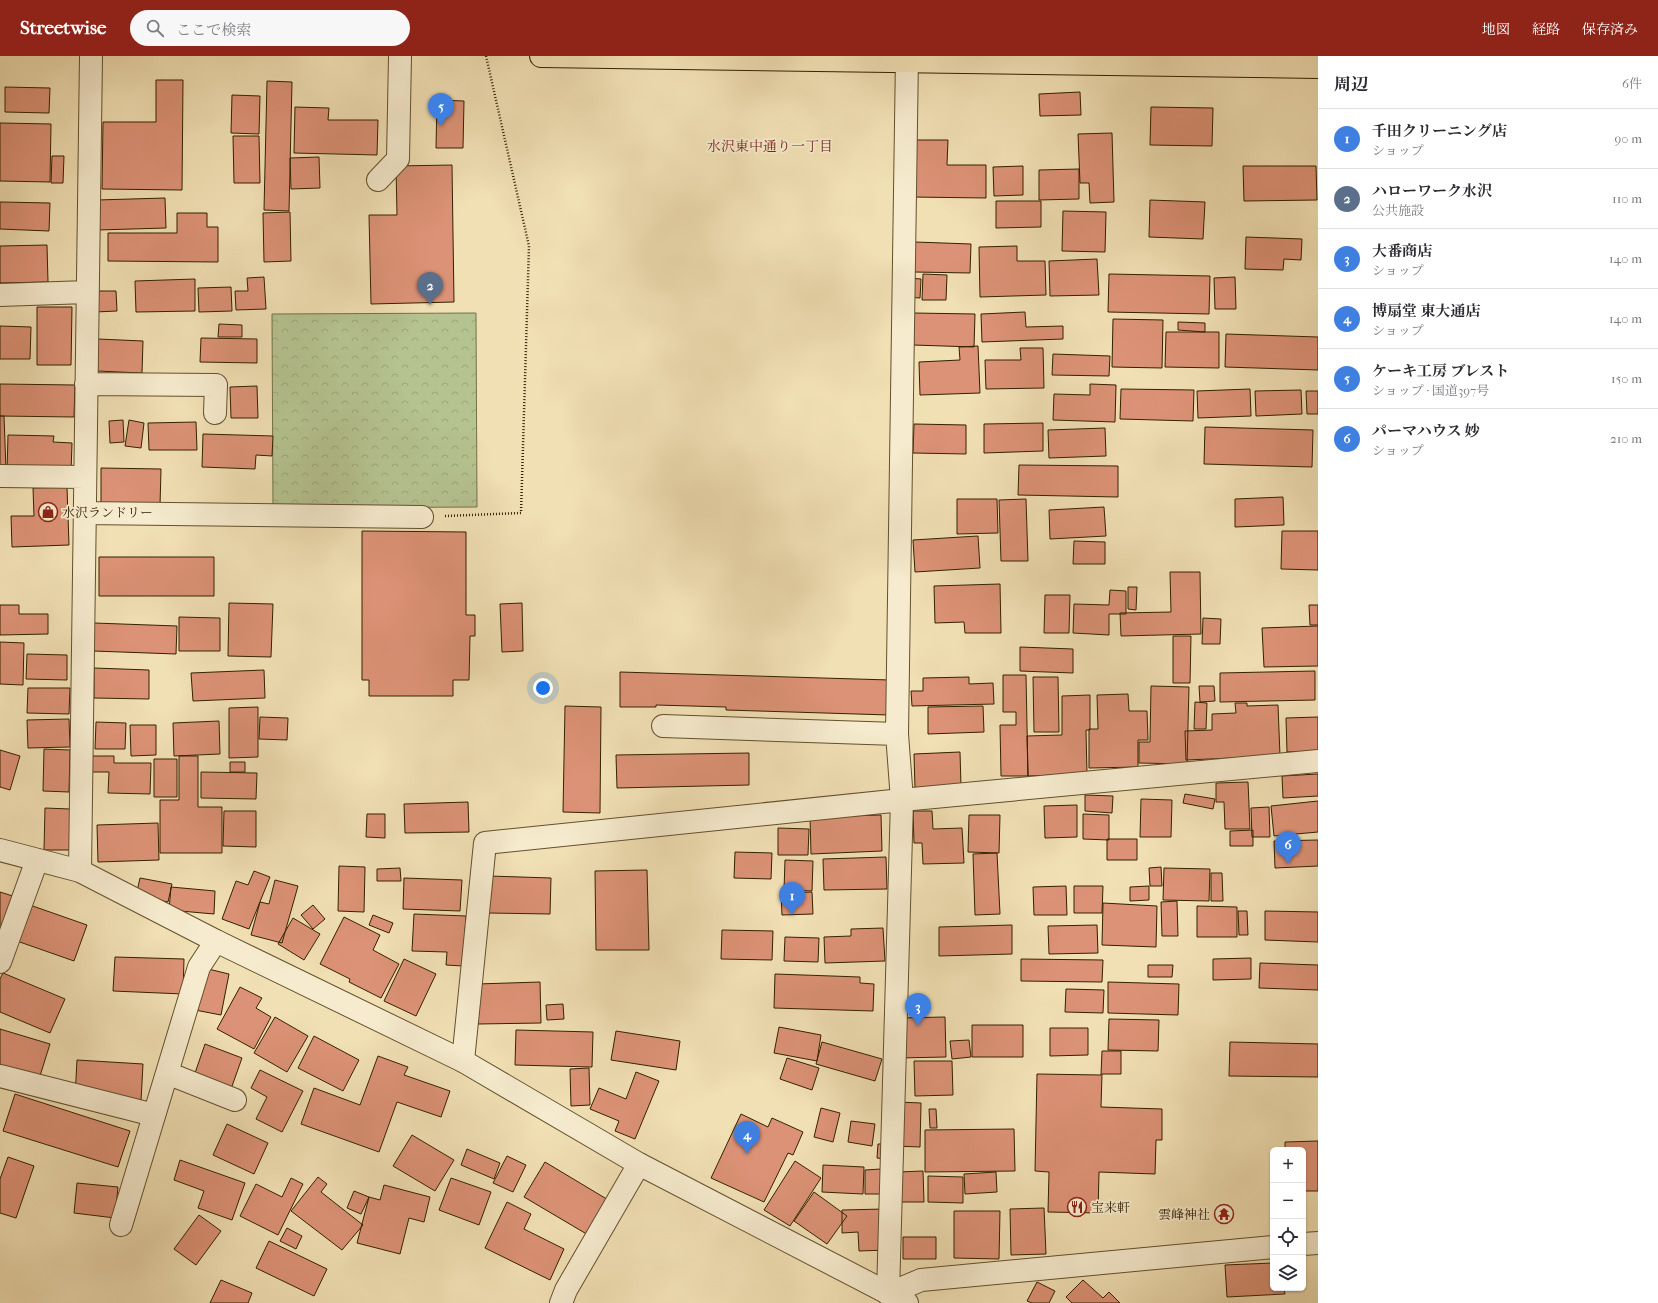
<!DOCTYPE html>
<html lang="ja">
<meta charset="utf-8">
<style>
:root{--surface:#fff;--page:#f7f7f7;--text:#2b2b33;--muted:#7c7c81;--line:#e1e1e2;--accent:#8f2418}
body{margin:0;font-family:"IM FELL French Canon","Noto Serif JP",serif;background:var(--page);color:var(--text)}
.controls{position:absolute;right:12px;bottom:12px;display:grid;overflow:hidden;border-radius:6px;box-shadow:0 1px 3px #0004}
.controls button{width:36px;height:36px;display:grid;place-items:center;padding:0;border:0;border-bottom:1px solid var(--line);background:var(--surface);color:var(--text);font:20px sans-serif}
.you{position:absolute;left:543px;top:632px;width:14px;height:14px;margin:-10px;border:3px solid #fff;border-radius:50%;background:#1a73e8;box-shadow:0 0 0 6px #1a73e833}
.badge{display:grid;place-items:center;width:26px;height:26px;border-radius:50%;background:var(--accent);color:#fff;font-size:13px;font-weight:700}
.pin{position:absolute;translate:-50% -33px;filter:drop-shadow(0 1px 2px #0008)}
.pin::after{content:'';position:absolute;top:21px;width:14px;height:12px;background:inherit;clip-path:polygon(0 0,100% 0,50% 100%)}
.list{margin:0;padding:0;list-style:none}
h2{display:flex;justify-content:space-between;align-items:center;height:52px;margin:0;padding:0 16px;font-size:17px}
h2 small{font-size:13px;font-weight:400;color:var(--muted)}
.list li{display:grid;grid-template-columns:26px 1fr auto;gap:12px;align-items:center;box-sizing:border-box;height:60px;padding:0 16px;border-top:1px solid var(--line)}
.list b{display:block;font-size:15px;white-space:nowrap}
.list p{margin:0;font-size:13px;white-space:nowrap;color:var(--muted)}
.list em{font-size:13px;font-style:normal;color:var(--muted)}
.icon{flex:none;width:22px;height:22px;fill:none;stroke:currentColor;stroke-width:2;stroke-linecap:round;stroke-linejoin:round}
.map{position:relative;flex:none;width:1318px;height:1247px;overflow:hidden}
header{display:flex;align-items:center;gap:24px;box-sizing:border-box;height:56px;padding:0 20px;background:var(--accent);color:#fff}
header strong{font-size:19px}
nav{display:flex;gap:22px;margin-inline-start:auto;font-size:14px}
.search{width:280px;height:36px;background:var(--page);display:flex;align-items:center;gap:10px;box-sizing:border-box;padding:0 14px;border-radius:22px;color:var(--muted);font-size:15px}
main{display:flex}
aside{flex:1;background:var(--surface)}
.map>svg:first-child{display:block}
.park{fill:url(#park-crowns);stroke:#747248}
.building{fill:#dc9276;stroke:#342000}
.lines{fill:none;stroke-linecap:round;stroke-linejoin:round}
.minor-casing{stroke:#63502d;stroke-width:24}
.tertiary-casing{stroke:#63502d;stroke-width:24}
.trunk-casing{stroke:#342000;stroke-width:24}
.path{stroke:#342000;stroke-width:2.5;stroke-dasharray:1 2;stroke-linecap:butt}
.minor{stroke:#f6ebce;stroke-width:22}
.tertiary{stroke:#f6ebce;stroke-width:22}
.trunk{stroke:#f1e0b4;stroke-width:22}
.labels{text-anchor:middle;stroke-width:3.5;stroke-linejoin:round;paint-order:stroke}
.poi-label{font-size:13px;fill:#342000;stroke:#f6ebce;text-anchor:start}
.neighbourhood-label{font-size:14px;fill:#7a1f14;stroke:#f6ebce}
</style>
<header>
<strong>Streetwise</strong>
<div class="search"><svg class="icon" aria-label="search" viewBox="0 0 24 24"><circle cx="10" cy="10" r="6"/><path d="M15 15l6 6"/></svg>ここで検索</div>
<nav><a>地図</a><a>経路</a><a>保存済み</a></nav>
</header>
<main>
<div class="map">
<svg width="1318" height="1247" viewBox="0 0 1318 1247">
<defs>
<pattern id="park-crowns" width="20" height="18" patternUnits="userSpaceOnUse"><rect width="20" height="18" fill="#b5c391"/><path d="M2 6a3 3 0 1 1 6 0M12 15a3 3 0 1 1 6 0" fill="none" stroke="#9ca77b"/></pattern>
</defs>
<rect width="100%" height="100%" fill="#f1e0b4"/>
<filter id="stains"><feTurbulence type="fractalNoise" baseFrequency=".005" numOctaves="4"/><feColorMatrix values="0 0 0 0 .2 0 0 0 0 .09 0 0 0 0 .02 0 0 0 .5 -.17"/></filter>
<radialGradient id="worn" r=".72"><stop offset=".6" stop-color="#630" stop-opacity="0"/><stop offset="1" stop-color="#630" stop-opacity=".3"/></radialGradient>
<path class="park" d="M476 257 477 451 273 452 272 258Z"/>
<path class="building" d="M156 24H183L182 134 102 133 103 66H156Z
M267 25 292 26 289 155 264 154Z
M5 31 50 32 49 57 5 56Z
M1080 36 1081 59 1040 60 1039 38Z
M232 39 260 40 259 78 231 77Z
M437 44 464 45 463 92H436Z
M295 51 329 52 328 64H378L377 99 294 97Z
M1151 51 1213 52 1212 90 1150 89Z
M0 67 51 68 50 126 0 125Z
M1112 77 1114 146 1090 147 1089 127H1080L1078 78Z
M233 80H259L260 127H234Z
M912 84H948L947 109H986V142L912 141Z
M52 100H64L63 127H51Z
M319 101 320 132 291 133 290 102Z
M452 109 454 246 371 248 369 159H397L396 110Z
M1023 110V139L994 140 993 111Z
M1243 110H1316L1317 144 1244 145Z
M1079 113V143L1039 144V114Z
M165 142 166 172 97 174V144Z
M1150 144 1205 146 1203 183 1149 181Z
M996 145H1041V171L996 172Z
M0 146 50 147 49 175 0 173Z
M1063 155 1106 156 1105 196 1062 195Z
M290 156 291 205 264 206 263 157Z
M177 157H207V171H218V206L108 205V177H177Z
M1246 181 1302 183 1301 204 1284 203 1283 214 1245 213Z
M915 186 971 188 970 217 914 216Z
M47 189 48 226 0 227V190Z
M1017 190V205H1045L1046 239 980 241 979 191Z
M1097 203 1099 239 1050 240 1049 205Z
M923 218 947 219 946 244H922Z
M1109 218 1210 220 1209 258 1108 256Z
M264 221 266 253 236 254 235 235H248L247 222Z
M1235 221 1236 253H1215L1214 222Z
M908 222 921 223 920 242 907 241Z
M195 223V255L136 256 135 225Z
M231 231 232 255 199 256 198 232Z
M94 235H116L117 255 95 256Z
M37 251H72L71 309H37Z
M1025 256 1026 271 1063 270V283L982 286 981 258Z
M914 257 975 258 974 291 913 289Z
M1113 263 1163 264 1162 312 1112 311Z
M1178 266 1205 267V276L1178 274Z
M219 268 242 269V281H218Z
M0 270 31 271 30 303H0Z
M1166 276H1219V312L1165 311Z
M1226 278 1318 281V314L1225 311Z
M201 282 257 283V307L200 306Z
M98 283 143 285 142 317 97 315Z
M978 290 980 337 920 339 919 306 960 304 959 291Z
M1020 292H1043L1044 332 986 333 985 304H1021Z
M1053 298 1110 300 1109 320 1052 319Z
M0 328 75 329 74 361 0 360Z
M1090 328 1116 329 1115 366 1053 364 1054 338 1090 339Z
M257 330 258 362H231L230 331Z
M1121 333 1194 334 1193 365 1120 363Z
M1250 333 1251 360 1198 362 1197 335Z
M1301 334 1302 358 1256 360 1255 335Z
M1306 335H1318V358H1307Z
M0 360H4L6 414H0Z
M123 364 124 386 110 387 109 365Z
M129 364 144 367 141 392 125 390Z
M196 366 197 394H149L148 367Z
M1043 367V395L984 397V368Z
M914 368 966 369V398L913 397Z
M1205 371 1313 374 1312 411 1204 408Z
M1105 372 1106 400 1049 402 1048 374Z
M203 378 273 380 272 400 256 399 255 413 202 411Z
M8 379 54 380 53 386 72 387 71 417 7 416Z
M1019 409 1118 410V441L1018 439Z
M101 412 161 413 160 450 101 448Z
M67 431 69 489 12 491 11 460H34L33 432Z
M1283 441 1284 469 1235 471V443Z
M957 443H997L998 477 957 478Z
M1026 443 1028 505H1001L999 444Z
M1104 451 1106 480 1050 483 1049 454Z
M362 475 466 476V559H475V580H470L469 624H453V640H369V624H362Z
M1282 475H1318V514L1281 513Z
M978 480 980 512 915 516 913 484Z
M1074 485 1105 486V508H1073Z
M99 501H214V540H99Z
M1170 516H1200L1201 578 1121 580 1120 557 1171 556Z
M1000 528 1001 577H965L964 566 935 567 934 530Z
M1128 531H1137L1136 554 1128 553Z
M1110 534 1126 535V558H1109V579L1073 577 1074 548 1109 549Z
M1045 539H1070L1069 577H1044Z
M229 547 273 548 271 601 228 600Z
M522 547 523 595 502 596 500 548Z
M0 549H19V558H48V578L0 579Z
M1309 549H1318V569H1310Z
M179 561 220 562V595H179Z
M1203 562 1221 563 1220 588H1202Z
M94 567 177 570 176 598 93 595Z
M1318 570V610L1264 611 1262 572Z
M1173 580H1191L1190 627H1173Z
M0 586 24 587 23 629 0 628Z
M1020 591 1073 593V617L1020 615Z
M27 598 67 599V624L26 623Z
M94 612 149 614V643L94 642Z
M264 614 265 642 193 645 191 617Z
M1315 615V644L1220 646V617Z
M620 616 890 624 889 659 726 654V651L656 649V651H620Z
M1003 619H1026L1028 720H1001L1000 669H1016V656H1003Z
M969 621V628L993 627 994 648 912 650 911 635H923V622Z
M1033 621H1058L1059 676H1034Z
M1151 630 1189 631 1187 708 1139 707V686H1150Z
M1199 630H1214L1215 645 1200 646Z
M28 632H70L69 658 27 657Z
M1128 638 1129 655H1147L1148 684H1138V711L1089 712V673H1098L1097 639Z
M1090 639V674H1086L1087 718 1028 720 1027 680 1062 679V640Z
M1195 646 1207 647 1206 673H1194Z
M1235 647H1247V650L1278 649 1280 700 1186 704 1185 675 1212 674V658L1236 657Z
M565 650 601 651 600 757 563 756Z
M983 650 984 676 928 678V651Z
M258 651V701L229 702V652Z
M260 661 288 662 287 684 259 683Z
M1318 661V695L1287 696 1286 662Z
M69 663 70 691 28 692 27 664Z
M219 665 220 698 174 700 173 667Z
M96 666 126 667 125 693H95Z
M130 669H156V699L131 700Z
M44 693 70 694 69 736 43 735Z
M0 694 20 700 10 734 0 731Z
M960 696 961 730 915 732 914 698Z
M749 697V729L617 732 616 699Z
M90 700H114V707H151L150 738 108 737 109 716H90Z
M179 700H198V751H222V797H160V744H179Z
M154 703H177V741H154Z
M230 706H245V716H230Z
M201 716 257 717 256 743 201 742Z
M1318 718V740L1283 742 1282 720Z
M1248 726 1250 773H1225L1224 746H1216V727Z
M1185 738 1215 743 1213 753 1183 747Z
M1085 739 1113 740 1112 757 1085 755Z
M1141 743 1172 744 1171 781H1140Z
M1318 745V776L1274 780 1271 750Z
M468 746 469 776 405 777 404 748Z
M1077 749V781L1045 782 1044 750Z
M1269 751 1270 781H1252L1251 752Z
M45 752 70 753V794H44Z
M224 755H256V791L223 790Z
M913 755H932L933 773 962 772 964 807 923 808 922 787H914Z
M367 758H385V782L366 781Z
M1083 758 1109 759V784L1083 783Z
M881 759 882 795 811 798 810 761Z
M969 759H1000L999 797 968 796Z
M158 767 159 804 98 806 97 769Z
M778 772 809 773 808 799H778Z
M1253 774V790H1230V775Z
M1107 783H1137V804H1107Z
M1318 784V810L1275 812 1274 785Z
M735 796 772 797 771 823 734 822Z
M997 797 1000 858 975 859 973 798Z
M886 801 887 833 824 834 823 803Z
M785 804 813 805 812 835 784 834Z
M339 810 365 811 364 856 338 855Z
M1161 811 1162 830H1150L1149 812Z
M400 812 401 825H377V813Z
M1164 812 1210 813 1209 845 1163 844Z
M647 814 649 894H596L595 815Z
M254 815 270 821 249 873 222 863 236 825 248 829Z
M1211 817H1222L1223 845H1211Z
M489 820 551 822 550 858 488 857Z
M140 822 172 828 168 846 136 840Z
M404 822 462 824 460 855 403 853Z
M275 824 298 830 282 887 251 879 260 846 269 848Z
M1066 830 1067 859H1034L1033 831Z
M1074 830H1103L1102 857H1074Z
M1149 830V844L1130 845V831Z
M171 831 215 835 214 858 169 854Z
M0 836 16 841 5 874 0 873Z
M812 836 813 858 782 859 781 837Z
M1177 845 1178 880H1162L1161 846Z
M1103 847 1157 850 1156 891 1102 889Z
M27 848 87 869 74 905 14 884Z
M313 849 325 863 313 873 301 859Z
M1197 850 1237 851V881H1197Z
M1238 855H1247L1248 879H1239Z
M1265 855 1318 856V886L1265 884Z
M414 858 466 860 463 910 446 909 447 896 412 895Z
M373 859 393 867 389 877 369 869Z
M344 861 380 879 373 894 399 908 381 942 349 926 350 923 320 908Z
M293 862 320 878 304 904 278 888Z
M1012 869V898L939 900V871Z
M1097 869 1098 897 1049 898 1048 870Z
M883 872 885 905 825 907 824 881 851 880V873Z
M722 874 773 875 772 904 721 903Z
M785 881 819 882 818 906 784 905Z
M115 901 184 903 183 938 113 935Z
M1251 902V923L1213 924V903Z
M404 903 436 918 416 960 384 945Z
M1021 903 1103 904 1102 926 1021 925Z
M1260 907 1318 909V934L1259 932Z
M1148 909H1173L1172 921H1148Z
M204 912 229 918 221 959 195 954Z
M3 917 65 943 50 977 0 956V923Z
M775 918 860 921V927L874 928 873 955 774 952Z
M540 926 541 967 478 968 477 928Z
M1108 926 1179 928 1178 959 1108 957Z
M240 931 262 942 256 952 271 961 254 993 217 973Z
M1066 933 1104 934 1103 957 1065 956Z
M563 948 564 963 547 964 546 949Z
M275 961 308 980 287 1016 254 997Z
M945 961 946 1001 898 1002 897 962Z
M1109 963 1159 964 1158 995 1108 994Z
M972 969H1023V1001H972Z
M779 971 821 979 817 1005 774 997Z
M1050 972H1088V999L1050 1000Z
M0 973 50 988 39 1023 0 1011Z
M516 974 593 976 592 1011 515 1009Z
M616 975 680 985 676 1014 611 1004Z
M314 980 359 1004 343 1035 298 1012Z
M969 984 971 1001 952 1003 950 985Z
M822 986 882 1003 875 1025 816 1008Z
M1230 986 1318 988V1021L1229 1020Z
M205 988 242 1002 231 1033 194 1020Z
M1102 995H1121V1018H1102L1101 1051 1162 1053V1084H1156L1155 1118 1099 1116 1098 1157 1048 1156 1049 1116 1035 1115 1037 1018 1101 1019Z
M378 1000 408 1011 404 1019 450 1035 441 1061 397 1046 379 1096 301 1068 314 1032 360 1049Z
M787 1002 819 1012 812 1034 780 1023Z
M77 1004 143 1008 141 1045 75 1041Z
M914 1005H952L953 1039 915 1040Z
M589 1012 590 1049 571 1050 570 1013Z
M260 1014 303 1035 282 1076 256 1063 267 1041 251 1032Z
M636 1016 659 1025 635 1083 615 1075 619 1065 590 1053 599 1032 626 1043Z
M15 1038 130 1075 118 1111 3 1075Z
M897 1046 921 1047 920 1091 895 1090Z
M821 1052 840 1057 833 1086 814 1081Z
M929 1053H936L937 1072H930Z
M741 1058 768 1071 772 1062 803 1076 793 1099 788 1097 764 1146 711 1122Z
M851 1065 875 1068 872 1090 848 1086Z
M227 1068 268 1087 254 1118 213 1099Z
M1014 1073 1015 1115 925 1116V1074Z
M412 1079 454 1104 435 1135 393 1110Z
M1318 1085V1135H1303V1094H1285V1086Z
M878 1088H886L885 1103 877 1102Z
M467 1093 500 1107 494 1123 461 1109Z
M507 1100 526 1109 513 1136 493 1127Z
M8 1101 34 1110 16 1162 0 1157V1123Z
M180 1104 245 1127 232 1164 198 1152 204 1135 174 1124Z
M795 1105 821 1122 790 1170 764 1154Z
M545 1106 615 1148 595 1183 524 1141Z
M823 1109 864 1111 863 1138 822 1136Z
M881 1113V1138H865V1114Z
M923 1115 924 1146H899L898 1116Z
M996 1116 997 1136 965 1138 964 1118Z
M928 1120 963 1121V1147L928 1146Z
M318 1121 327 1128 321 1136 363 1169 342 1194 291 1155Z
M291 1122 303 1128 278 1179 240 1160 256 1128 282 1141Z
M451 1122 491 1136 479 1169 439 1154Z
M77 1127 118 1131 115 1162 74 1157Z
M384 1129 430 1141 424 1166 409 1162 400 1198 357 1187 369 1141 380 1144Z
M354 1135 369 1141 361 1158 347 1152Z
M814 1136 847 1160 827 1188 794 1165Z
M507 1146 531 1158 524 1173 564 1193 550 1224 485 1192Z
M1044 1152 1046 1198 1011 1199 1010 1153Z
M885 1153 887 1194 859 1195 858 1176 842 1177V1154Z
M954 1155H1000L999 1203 954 1202Z
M199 1159 221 1175 196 1209 174 1193Z
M287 1172 302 1180 296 1193 280 1185Z
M903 1181H936V1203H903Z
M269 1185 327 1213 314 1240 256 1212Z
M1273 1207V1232H1284L1285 1238 1227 1241 1225 1209Z
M221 1224 252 1237 248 1247H210Z
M1083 1224 1103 1242 1109 1236 1120 1247H1072L1066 1241Z
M1037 1226 1055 1235 1049 1247H1032L1027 1245Z"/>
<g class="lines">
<g class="minor-casing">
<path id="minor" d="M907 0 897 678 902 744 1318 705
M378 124 398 103 400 0
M0 239 87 236
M86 328 216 329 215 357
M0 420 85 421
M84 457 422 461
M663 670 897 678
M80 815 91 0
M0 906 37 804
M463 1005 485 787 902 744 888 1238 921 1224 1273 1191
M167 1017 235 1044
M0 1020 154 1059
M121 1169 199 911 216 885
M1303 1188 1318 1187
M561 1247 566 1234 639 1108"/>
</g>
<g class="tertiary-casing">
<path id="tertiary" d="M0 794 80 815 216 885 463 1005 639 1108 907 1247"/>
</g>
<g class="trunk-casing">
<path id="trunk" d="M541 0 1318 11"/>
</g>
<path class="path" d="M445 460 521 457 529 190 486 0"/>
<use href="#minor" class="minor"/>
<use href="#tertiary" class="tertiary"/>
<use href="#trunk" class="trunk"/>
</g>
<defs>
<g id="shop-ring" transform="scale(1)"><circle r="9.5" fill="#f6ebce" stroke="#8f2418" stroke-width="1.5"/><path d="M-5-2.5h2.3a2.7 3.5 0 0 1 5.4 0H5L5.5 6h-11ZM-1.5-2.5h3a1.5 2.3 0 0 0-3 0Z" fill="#8f2418"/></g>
<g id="restaurant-ring" transform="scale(1)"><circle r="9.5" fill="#f6ebce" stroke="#8f2418" stroke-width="1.5"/><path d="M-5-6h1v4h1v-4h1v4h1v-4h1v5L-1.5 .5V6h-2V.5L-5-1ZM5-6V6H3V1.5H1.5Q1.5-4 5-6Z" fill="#8f2418"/></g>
<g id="temple-ring" transform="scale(1)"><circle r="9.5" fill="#f6ebce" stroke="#8f2418" stroke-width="1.5"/><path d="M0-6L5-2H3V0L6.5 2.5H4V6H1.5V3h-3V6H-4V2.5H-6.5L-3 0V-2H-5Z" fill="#8f2418"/></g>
</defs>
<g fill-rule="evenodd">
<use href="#shop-ring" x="48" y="456"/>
<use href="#restaurant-ring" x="1077" y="1151"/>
<use href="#temple-ring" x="1224" y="1158"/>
</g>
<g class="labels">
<g class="poi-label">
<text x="62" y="461">水沢ランドリー</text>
<text x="1091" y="1156">宝来軒</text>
<text x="1210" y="1163" text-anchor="end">雲峰神社</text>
</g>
<g class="neighbourhood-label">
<text x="770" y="95">水沢東中通り一丁目</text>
</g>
</g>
<rect width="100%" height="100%" filter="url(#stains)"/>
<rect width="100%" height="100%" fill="url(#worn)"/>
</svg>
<div class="controls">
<button>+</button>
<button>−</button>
<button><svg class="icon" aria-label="locate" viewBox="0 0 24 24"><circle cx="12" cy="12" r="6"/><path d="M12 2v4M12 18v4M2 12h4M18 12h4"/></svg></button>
<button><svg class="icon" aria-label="layers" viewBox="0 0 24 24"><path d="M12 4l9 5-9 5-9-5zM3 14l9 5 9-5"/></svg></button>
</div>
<div class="you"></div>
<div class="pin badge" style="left:792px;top:859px;background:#3f7fe0">1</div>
<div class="pin badge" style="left:430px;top:249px;background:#5c6f8a">2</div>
<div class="pin badge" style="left:918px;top:970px;background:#3f7fe0">3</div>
<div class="pin badge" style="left:747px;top:1098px;background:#3f7fe0">4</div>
<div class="pin badge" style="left:441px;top:70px;background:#3f7fe0">5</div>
<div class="pin badge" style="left:1288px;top:808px;background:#3f7fe0">6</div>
</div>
<aside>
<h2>周辺<small>6件</small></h2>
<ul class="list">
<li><span class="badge" style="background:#3f7fe0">1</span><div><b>千田クリーニング店</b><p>ショップ</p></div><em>90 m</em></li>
<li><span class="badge" style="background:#5c6f8a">2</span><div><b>ハローワーク水沢</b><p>公共施設</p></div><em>110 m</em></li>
<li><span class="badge" style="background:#3f7fe0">3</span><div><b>大番商店</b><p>ショップ</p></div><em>140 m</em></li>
<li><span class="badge" style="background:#3f7fe0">4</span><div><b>博扇堂 東大通店</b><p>ショップ</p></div><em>140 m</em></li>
<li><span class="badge" style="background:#3f7fe0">5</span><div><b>ケーキ工房 ブレスト</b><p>ショップ · 国道397号</p></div><em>150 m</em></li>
<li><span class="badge" style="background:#3f7fe0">6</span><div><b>パーマハウス 妙</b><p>ショップ</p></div><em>210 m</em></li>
</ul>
</aside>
</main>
